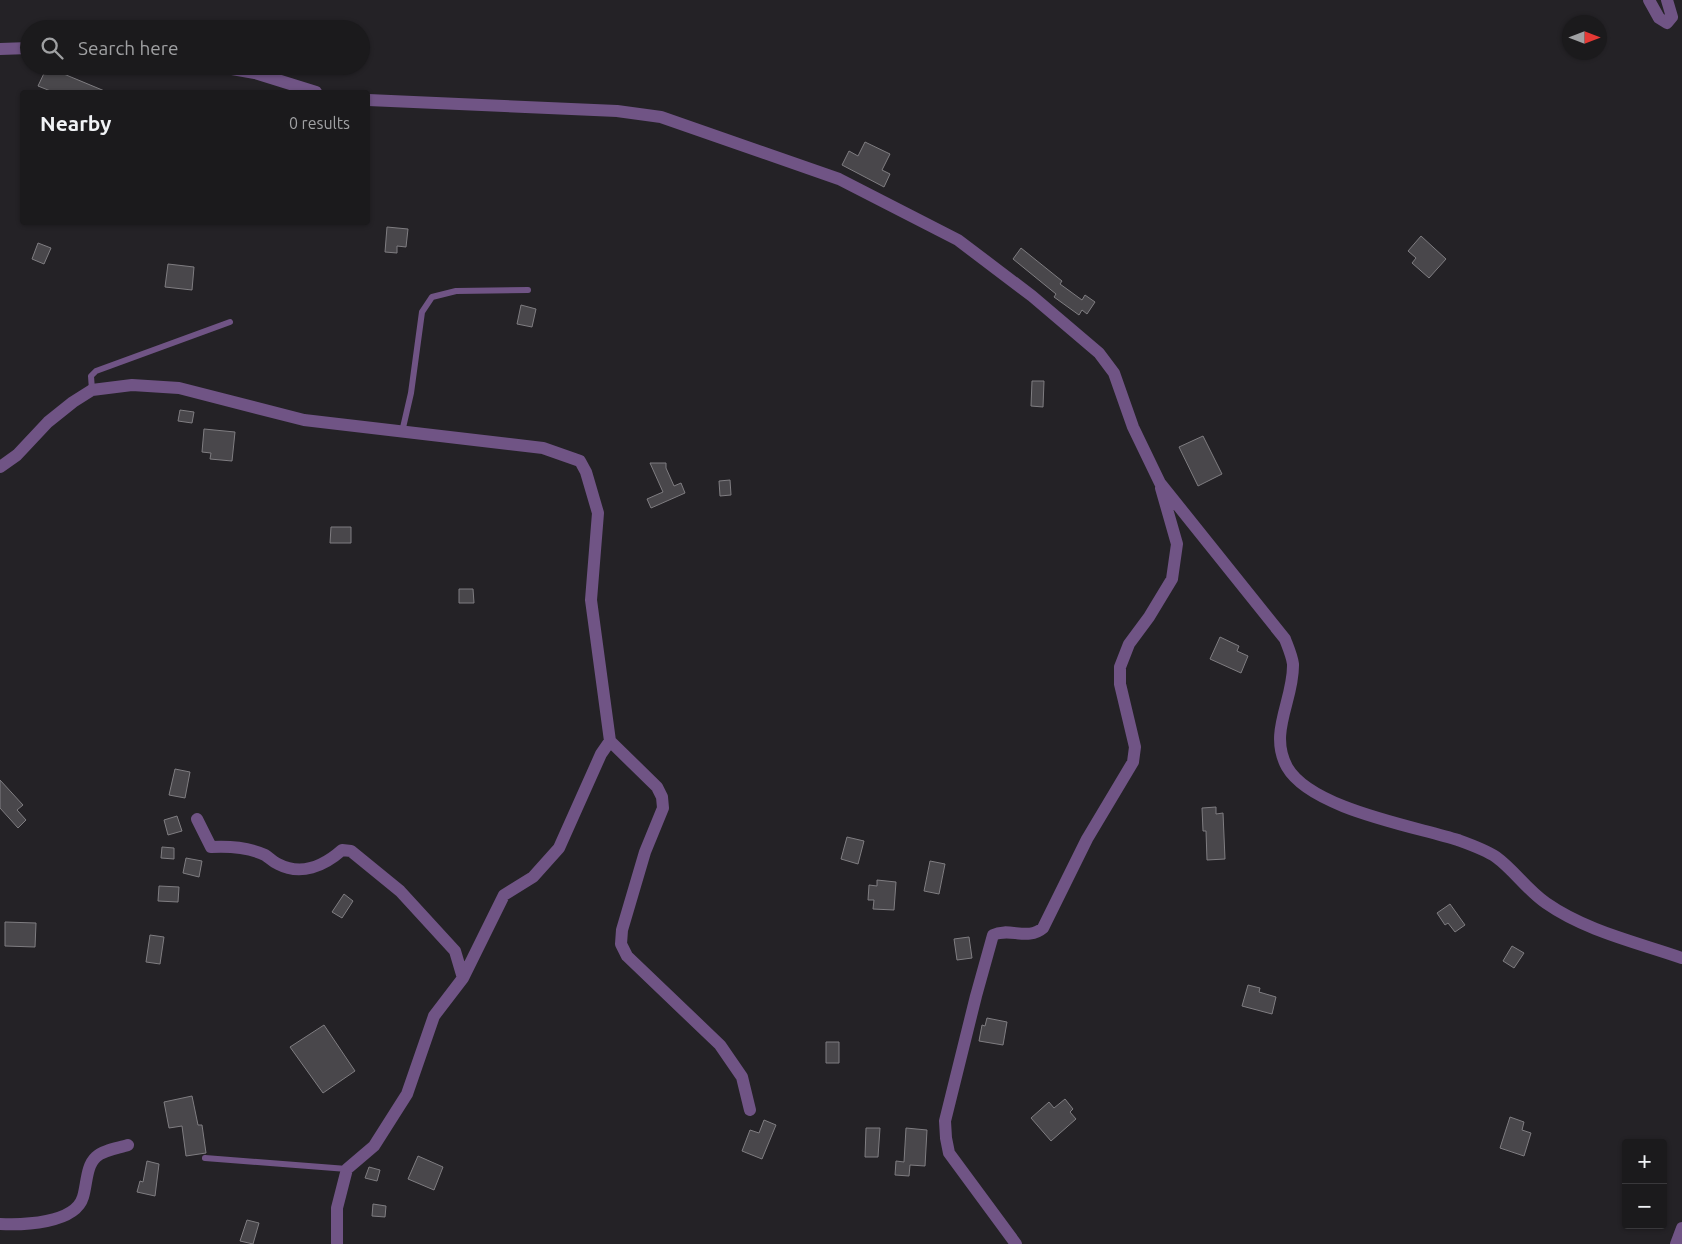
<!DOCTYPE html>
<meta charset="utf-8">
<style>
:root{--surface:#1b1a1c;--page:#282729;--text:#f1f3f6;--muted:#a0a1a3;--line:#39383b}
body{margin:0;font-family:Ubuntu,sans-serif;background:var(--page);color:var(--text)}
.controls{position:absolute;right:15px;bottom:15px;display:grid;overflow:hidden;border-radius:5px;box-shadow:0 1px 4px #0004}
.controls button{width:45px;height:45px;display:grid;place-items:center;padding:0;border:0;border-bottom:1px solid var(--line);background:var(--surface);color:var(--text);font:25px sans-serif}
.compass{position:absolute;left:1562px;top:15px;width:45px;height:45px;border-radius:50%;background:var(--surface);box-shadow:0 1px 4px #0004;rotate:90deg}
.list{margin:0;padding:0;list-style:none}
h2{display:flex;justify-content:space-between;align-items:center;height:65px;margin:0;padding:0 20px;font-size:21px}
h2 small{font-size:16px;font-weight:400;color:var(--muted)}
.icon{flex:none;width:28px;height:28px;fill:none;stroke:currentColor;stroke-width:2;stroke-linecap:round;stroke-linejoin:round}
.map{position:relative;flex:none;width:1682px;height:1244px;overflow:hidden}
.search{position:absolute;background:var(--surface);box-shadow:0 1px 4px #0004;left:20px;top:20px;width:350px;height:55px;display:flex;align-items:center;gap:12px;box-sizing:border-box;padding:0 18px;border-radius:28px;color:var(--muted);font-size:19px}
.panel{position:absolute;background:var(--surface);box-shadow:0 1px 4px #0004;left:20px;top:90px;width:350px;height:135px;border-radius:5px}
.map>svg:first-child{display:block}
.building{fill:#49474b;stroke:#7f7d81}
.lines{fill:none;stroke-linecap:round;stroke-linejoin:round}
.lane{stroke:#705485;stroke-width:6}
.street{stroke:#705485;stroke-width:12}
</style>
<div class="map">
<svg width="1682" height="1244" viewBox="0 0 1682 1244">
<rect width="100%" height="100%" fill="#242226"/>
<path class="building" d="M47 67 107 92H53L38 86Z
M865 142 890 154 882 170 890 174 884 187 842 165 849 151 858 156Z
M387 227 408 229 406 247 397 246V253L385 252Z
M1421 236 1446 259 1429 278 1412 263 1416 258 1408 251Z
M38 243 51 248 44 264 32 259Z
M1021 248 1062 281 1060 284 1082 300 1085 295 1095 302 1087 314 1082 310 1079 315 1054 297 1056 294 1013 259Z
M168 264 194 267 192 290 165 287Z
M521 305 536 309 532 327 517 324Z
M1032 381H1044L1043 407 1031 406Z
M180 410 194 412 192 423 178 421Z
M204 429 235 432 232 461 210 459 211 453 202 452Z
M1203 436 1222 474 1198 486 1179 447Z
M650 463H666V468L674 486 681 483 685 493 651 508 647 499 663 492Z
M730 480 731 495 720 496 719 481Z
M331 527H351V543H330Z
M459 589H473L474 603H459Z
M1220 637 1239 646 1237 651 1248 656 1241 673 1210 659Z
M175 769 190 772 185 798 169 795Z
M0 780 23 805 17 810 26 820 18 828 0 808Z
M1216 807V814L1223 813 1225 859 1207 860 1206 831H1203L1202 808Z
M177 816 182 831 168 835 164 820Z
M847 837 864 841 858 864 841 859Z
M162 847 174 848V859L161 858Z
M186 858 202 861 199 877 183 873Z
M930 861 945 864 939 894 924 891Z
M877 880 896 882 894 910 873 909 874 900H868L869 885 877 886Z
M159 886 179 887 178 902 158 901Z
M344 894 353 901 342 918 332 912Z
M1450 904 1465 925 1455 932 1448 923 1445 925 1437 913Z
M5 922 36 923 35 947 5 946Z
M150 935 164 937 160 964 146 962Z
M969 937 972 958 957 960 954 939Z
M1512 946 1524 953 1514 968 1503 961Z
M1248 985 1260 988 1259 992 1276 997 1272 1014 1242 1006Z
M987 1018 1007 1022 1003 1045 979 1041 982 1025 985 1026Z
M324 1025 355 1071 323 1093 290 1047Z
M826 1042H839V1063H826Z
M192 1096 198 1125H202L206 1153 186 1156 182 1126 169 1128 164 1102Z
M1065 1099 1073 1109 1070 1112 1076 1119 1051 1141 1031 1118 1049 1102 1054 1108Z
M1510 1117 1524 1122 1522 1130 1531 1133 1524 1156 1500 1148Z
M764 1120 776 1125 762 1159 742 1151 750 1130 759 1133Z
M866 1128H880L878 1157H865Z
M906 1128 927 1130 925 1166 910 1165 909 1176 895 1175 896 1161 904 1162Z
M418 1156 443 1167 434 1190 408 1179Z
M147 1161 159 1164 155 1196 137 1192 140 1181 143 1182Z
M369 1167 380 1170 377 1181 365 1178Z
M373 1204 386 1206 385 1217 372 1216Z
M247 1220 259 1223 253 1244 240 1241Z"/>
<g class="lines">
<path class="lane" d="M92 390 91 376 96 371 230 322
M402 432 411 393 422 312 432 297 456 291 528 290
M205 1158 347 1169"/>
<path class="street" d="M1649 0 1659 18 1667 23 1672 17 1667 0
M0 49 29 48
M215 66 255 73 316 92
M368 100 617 111 661 117 839 179 958 240 1032 296 1099 353 1114 373 1133 427 1160 483 1285 639C1288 647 1292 656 1293 664 1294 700 1268 732 1287 767 1311 809 1414 826 1458 840 1469 844 1486 850 1496 857 1514 870 1527 890 1546 903 1586 931 1636 942 1682 958
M0 467 17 455 48 422 73 402 92 390 132 385 179 388 304 420 543 448 580 461 586 472 598 513 591 600 610 741 601 754 559 848 533 877 504 895 463 978 434 1016 407 1094 374 1146 347 1169 337 1208V1244
M610 741 657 787 662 797 663 808 645 852 622 930 621 944 627 956 720 1045 742 1077 750 1110
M197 819 211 847C230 846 248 847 265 855 270 858 273 862 278 864 301 876 324 866 342 850L351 851 400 891 455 951 463 978
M0 1224C22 1225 75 1224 83 1197 87 1184 86 1166 96 1157 103 1150 119 1148 128 1145
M1016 1244 949 1153 946 1138 945 1121 976 996 993 935C1009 927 1028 941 1043 928L1087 839 1133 762 1135 747 1120 684V667L1129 644 1149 617 1172 579 1177 544 1161 488
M1676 1244 1682 1228"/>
</g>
</svg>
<div class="controls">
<button>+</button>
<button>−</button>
</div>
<svg class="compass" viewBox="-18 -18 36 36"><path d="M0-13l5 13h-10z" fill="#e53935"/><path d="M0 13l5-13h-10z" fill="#a0a1a3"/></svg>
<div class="search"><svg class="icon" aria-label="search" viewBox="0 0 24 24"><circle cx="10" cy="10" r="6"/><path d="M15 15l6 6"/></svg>Search here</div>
<section class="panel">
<h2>Nearby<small>0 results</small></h2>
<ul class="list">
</ul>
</section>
</div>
